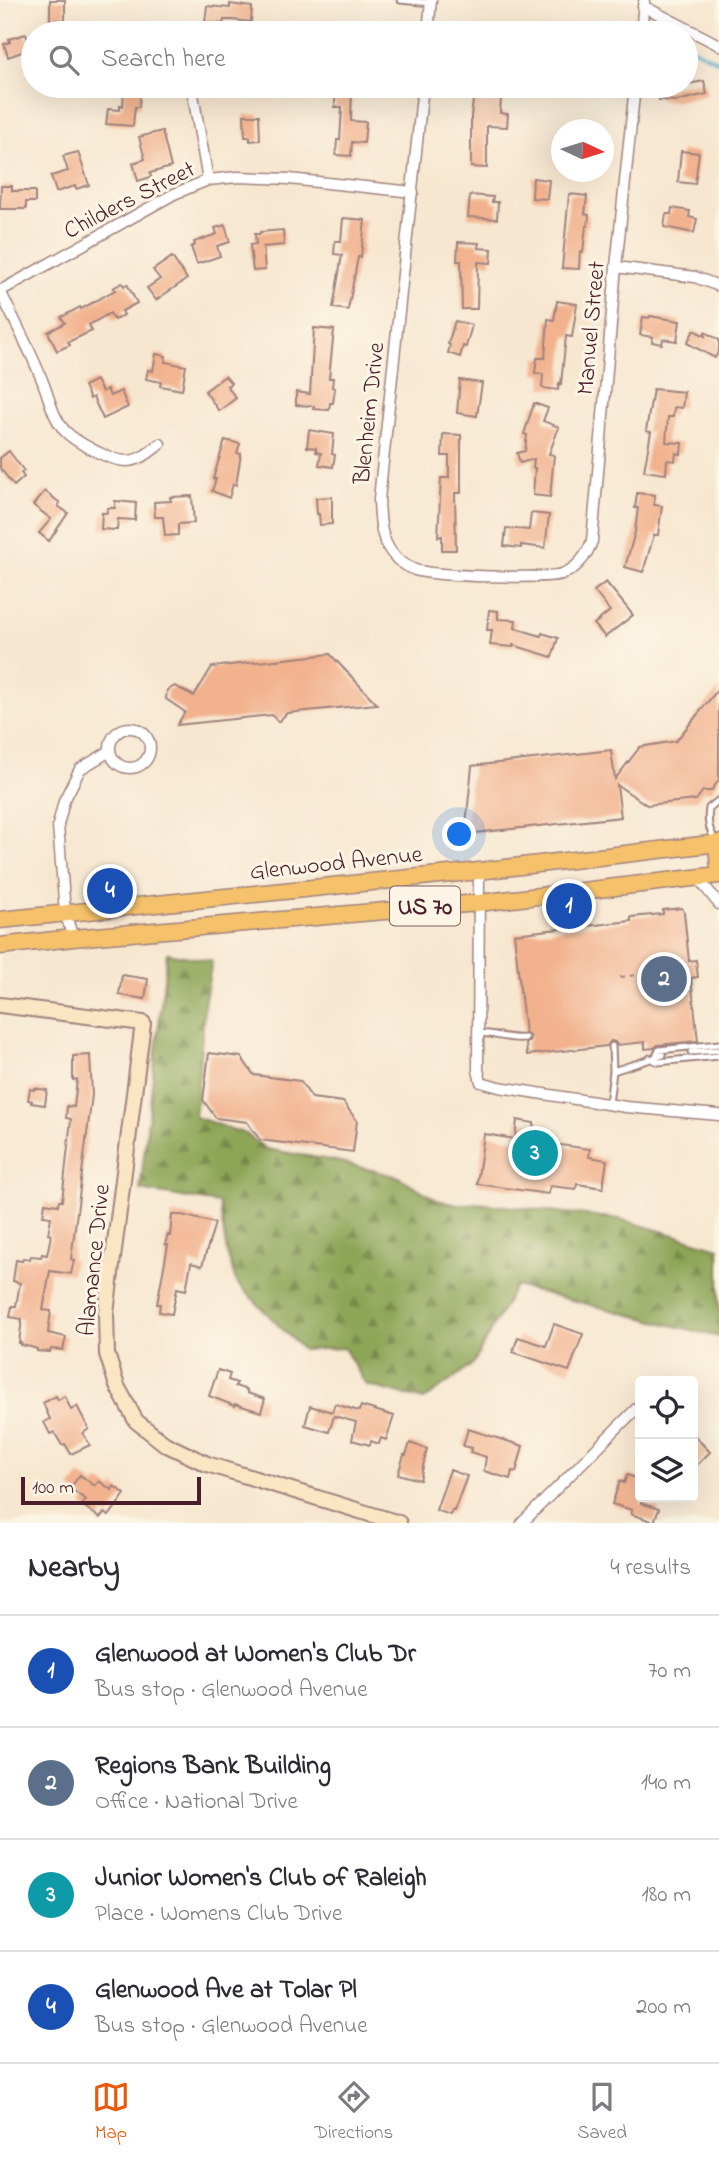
<!DOCTYPE html>
<meta charset="utf-8">
<style>
:root{--surface:#fff;--page:#f2f2f3;--text:#2b2b33;--muted:#7c7c81;--line:#e1e1e2;--accent:#ea580c}
body{margin:0;font-family:"Indie Flower",sans-serif;background:var(--page);color:var(--text)}
.controls{position:absolute;right:21px;bottom:21px;display:grid;overflow:hidden;border-radius:7px;box-shadow:0 7px 28px #0002}
.controls button{width:63px;height:63px;display:grid;place-items:center;padding:0;border:0;border-bottom:2px solid var(--line);background:var(--surface);color:var(--text);font:35px sans-serif}
.compass{position:absolute;left:551px;top:119px;width:63px;height:63px;border-radius:50%;background:var(--surface);box-shadow:0 7px 28px #0002;rotate:94deg}
.scale{position:absolute;left:21px;bottom:18px;width:180px;box-sizing:border-box;padding-left:7px;border:4px solid #4a1f2b;border-top:0;font-size:19px;line-height:24px;white-space:nowrap;color:#4a1f2b;-webkit-text-stroke:5px #fcf5e5;paint-order:stroke}
.you{position:absolute;left:460px;top:835px;width:24px;height:24px;margin:-18px;border:5px solid #fff;border-radius:50%;background:#1a73e8;box-shadow:0 0 0 10px #1a73e833}
.badge{display:grid;place-items:center;width:46px;height:46px;border-radius:50%;background:var(--accent);color:#fff;font-size:23px;font-weight:700}
.pin{position:absolute;translate:-50% -50%;border:4px solid #fff;box-shadow:0 2px 7px #0006}
.list{margin:0;padding:0;list-style:none}
h2{display:flex;justify-content:space-between;align-items:center;height:91px;margin:0;padding:0 28px;font-size:30px}
h2 small{font-size:23px;font-weight:400;color:var(--muted)}
.list li{display:grid;grid-template-columns:46px 1fr auto;gap:21px;align-items:center;box-sizing:border-box;height:112px;padding:0 28px;border-top:2px solid var(--line)}
.list b{display:block;font-size:26px;white-space:nowrap}
.list p{margin:0;font-size:23px;white-space:nowrap;color:var(--muted)}
.list em{font-size:23px;font-style:normal;color:var(--muted)}
.icon{flex:none;width:38px;height:38px;fill:none;stroke:currentColor;stroke-width:2;stroke-linecap:round;stroke-linejoin:round}
.map{position:relative;flex:none;width:719px;height:1523px;overflow:hidden}
.search{position:absolute;background:var(--surface);box-shadow:0 7px 28px #0002;left:21px;right:21px;top:21px;height:77px;display:flex;align-items:center;gap:18px;box-sizing:border-box;padding:0 24px;border-radius:38px;color:var(--muted);font-size:26px}
.sheet{height:539px;background:var(--surface)}
nav{display:flex;justify-content:space-around;align-items:center;box-sizing:border-box;height:98px;border-top:2px solid var(--line);background:var(--surface);font-size:19px;color:var(--muted)}
nav a{display:grid;justify-items:center;gap:4px}
nav .on{color:var(--accent)}
.map>svg:first-child{display:block}
.forest{fill:url(#forest-firs);stroke:#6c6240;stroke-width:2}
.lines{fill:none;stroke-linecap:round;stroke-linejoin:round}
.stream{stroke:#4ba8ca;stroke-width:3.5}
.building{fill:#f2b28e}
.lane-casing{stroke:#a0837e;stroke-width:9}
.street-casing{stroke:#a0837e;stroke-width:13}
.secondary-casing{stroke:#a0837e;stroke-width:18}
.primary-casing{stroke:#a0837e;stroke-width:19}
.path{stroke:#a0837e;stroke-width:2;stroke-dasharray:5 5;stroke-linecap:butt}
.lane{stroke:#fff;stroke-width:5}
.street{stroke:#fff;stroke-width:10}
.secondary{stroke:#fbe6c4;stroke-width:14}
.primary{stroke:#f5c16b;stroke-width:16}
.labels{text-anchor:middle;stroke-width:6;stroke-linejoin:round;paint-order:stroke}
.shield{fill:#fcf5e5;stroke:#7f5f63;stroke-width:2}
.shield-label{font-size:23px;font-weight:bold;fill:#4a1f2b}
.street-label{font-size:24px;fill:#4a1f2b;stroke:#fcf5e5}
</style>
<div class="map">
<svg width="719" height="1523" viewBox="0 0 719 1523">
<defs>
<pattern id="forest-firs" width="22" height="20" patternUnits="userSpaceOnUse" patternTransform="scale(1.75)"><rect width="22" height="20" fill="#8da556"/><path d="M5 1l3.5 6h-7zM16 11l3.5 6h-7z" fill="#758647"/></pattern>
</defs>
<rect width="100%" height="100%" fill="#fcf5e5"/>
<filter id="ink" filterUnits="userSpaceOnUse"><feTurbulence type="fractalNoise" baseFrequency=".0143" numOctaves="2"/><feDisplacementMap in="SourceGraphic" scale="14" xChannelSelector="R" yChannelSelector="G"/><feConvolveMatrix kernelMatrix="1 2 1 2 8 2 1 2 1" color-interpolation-filters="sRGB"/></filter>
<filter id="wash" filterUnits="userSpaceOnUse"><feTurbulence type="fractalNoise" baseFrequency=".00686" numOctaves="4" result="noise"/><feDisplacementMap in="SourceGraphic" scale="28" xChannelSelector="R" yChannelSelector="G"/><feGaussianBlur stdDeviation="1.57" result="paint"/><feColorMatrix in="noise" values="0 0 0 0 0 0 0 0 0 0 0 0 0 0 0 0 0 1.4 0 .05"/><feComposite in="paint" operator="in"/></filter>
<g filter="url(#wash)">
<rect width="100%" height="100%" fill="#f7e7d0"/>
<path class="forest" d="M167 953 212 961 205 1000 195 1117 246 1134 266 1149 336 1161 399 1177 437 1200 457 1205 477 1203 620 1219 719 1248V1337L515 1286 473 1364 424 1400 366 1385 344 1348 303 1350 236 1282 227 1253 219 1203 140 1190Z"/>
<g class="lines">
<path class="stream" d="M650 24 656 31 662 33
M686 45 719 62"/>
</g>
<g id="blocks">
<path class="building" d="M50 0H65V20H50Z
M230 4 252 7 251 22 232 20H224L223 24 205 22 207 6 230 8Z
M26 34 31 49 8 57 4 44 10 42 9 39Z
M704 81 707 94 677 101 659 100 660 86 673 87Z
M124 86H141L139 107H135L133 126 106 124 108 109 120 110V105L123 106Z
M344 86H352L351 121 366 122 364 143 352 142 351 156 336 155 337 140H340L342 107H335V94H343Z
M475 86H502L500 113 508 114 507 127 487 126V168L471 167V116Z
M244 115H259L260 140 250 141V137H245Z
M162 131 171 167 150 173 151 177 138 181 133 163 145 159 139 137Z
M681 151 699 153 695 184 678 182Z
M78 152 89 185 76 189 75 186 56 192 51 176 68 171 63 156Z
M533 178 549 180 547 199 532 198Z
M1 186H12V191H35V202H26V209H0Z
M569 194 587 196 585 214 589 215 588 226H586L583 252 580 251 579 269 562 268Z
M470 195 493 197 492 202H498L497 219 468 217Z
M672 208 690 211 689 217 697 219 694 233 664 227 666 214H671Z
M343 218 365 220 361 257H358L348 310 333 308 342 255 334 254 335 241H341Z
M225 225 230 242 217 246 220 256 197 264 191 247 195 245 194 242 217 234 215 228Z
M283 230 284 245 263 247 265 270 253 271 250 245 256 244 255 234H260V232Z
M458 242 479 243 478 248 492 249 491 263 478 262 477 309H462L461 261H457Z
M172 257 187 279 156 300 147 288 160 279 153 270Z
M122 283 124 286 127 284 137 303 122 311 124 315 114 320 110 313 89 325 92 331 68 342 70 345 57 351 48 332 65 323 61 317 80 307 81 309 115 290 113 288Z
M557 301 577 304 572 337 566 336 561 384 559 383 558 390 542 388 543 374 535 373 537 358H545L548 319 554 320Z
M650 316 680 321 677 341 663 339 662 344 652 342 653 337 640 335 643 317 649 318Z
M455 321 472 325 466 347 463 346 460 357 448 353 450 345 448 344Z
M314 328 334 330 329 378H333L332 387 335 388 333 403H330L329 410 313 409 314 406 296 405V392L310 394Z
M694 330 705 336V332L719 340V351L715 358 687 343Z
M156 354 166 356 165 362 186 366 182 390 160 386 161 382 146 379 148 370 153 371Z
M225 376 231 383 227 386 236 398 219 411 205 391Z
M96 380 102 392 107 389 110 396 121 391 128 407 103 419 93 397 90 399 84 386Z
M460 380 482 383 477 416 457 413Z
M653 389 684 392 682 408 674 407 673 417H668L666 442 682 443 681 454 676 453 675 461 667 460 666 474 644 471 651 432 646 431Z
M534 403 548 408 543 421 559 427 549 454 554 455 550 497 533 495 535 468H533L534 459 520 463 517 453 525 451 527 435 524 434Z
M309 430 334 434 332 454 335 455 333 467 319 465 321 453 316 452V448L307 447Z
M443 434 461 435V493H455L456 550H442V536L438 537 441 478H449V456H442Z
M225 440 240 444 237 453 241 454 236 485 233 484 229 498 212 491 216 479H213Z
M9 451 24 471 21 473 24 477 14 486 0 468V458Z
M45 491 60 503 58 506 68 513 49 541 39 533 51 519 33 505Z
M637 493 655 495 654 505 662 506 658 535H654L643 572 625 567 635 532 638 508H635Z
M192 496 194 523 178 524V535L165 536 163 517H155L154 502 171 501 170 497Z
M332 497V524L320 525 319 514H317L316 498Z
M115 501 136 503 135 520 118 519 117 530 101 529 102 513H107V508H115Z
M531 513 549 515 545 548 521 545V548L504 546 506 528 529 530Z
M606 582 633 615 605 637 594 624 610 611 594 591Z
M489 610 498 611V619L516 620 515 628 541 636 542 633 558 638 552 657 513 645V647L490 645 492 630H487Z
M330 654 377 704 287 713 278 722 272 715 177 725 185 712 166 699 167 690 175 686 194 696 212 667Z
M719 688V780L711 791H703L696 800 647 805 617 785 621 817 465 834 472 766 611 750 615 779 640 747 676 741Z
M682 908 684 912 689 961 696 960 698 977 691 978 698 1041 658 1045 654 1048 645 1049V1042L617 1045 615 1042 611 1041 607 1046 527 1055 526 1043 529 1041 530 1037 525 1033 514 934 631 921V917L663 914V910Z
M122 975 148 979 145 999 119 995Z
M209 1053 241 1057 254 1075 300 1081 312 1098 343 1102 357 1121 353 1152 260 1140 247 1122 216 1118 203 1100Z
M90 1055 92 1095 71 1259 74 1260 71 1274 50 1271 43 1310 51 1311 48 1333 66 1337 63 1350 51 1349 50 1352 37 1351V1349L31 1347 21 1345V1343H19L22 1319 10 1317 12 1306H16L20 1283 13 1281 16 1260 22 1261 23 1258 30 1259 31 1256 41 1257 42 1254 47 1255 51 1235 48 1234 51 1217 43 1216 45 1203 58 1205 59 1201H62L71 1119 66 1118 67 1106 74 1107 77 1079 73 1080V1056Z
M34 1088 47 1090 45 1105 31 1103 32 1101 28 1100 30 1089 34 1090Z
M517 1120 534 1123 531 1141 590 1149 589 1157 607 1160 603 1188 577 1184 576 1189 550 1186 548 1194 477 1184 484 1134 515 1139Z
M172 1215H182L215 1223 202 1266 191 1263 186 1290 177 1288 172 1314 159 1312 160 1304H157L168 1245 165 1244 168 1235 170 1236Z
M554 1324 583 1334 569 1371 513 1352 518 1337 546 1346Z
M218 1370 230 1374 228 1380 237 1383 235 1386 247 1390V1393L265 1399 261 1412 235 1404V1406L209 1396Z
M56 1396 58 1400 65 1396 71 1410 77 1406 89 1429 83 1433 90 1445 71 1454 65 1444 62 1445 54 1432 50 1434 44 1422 50 1419 43 1403Z
M335 1404 359 1411 361 1406 394 1416 386 1440 381 1438 379 1444 371 1441 370 1445 352 1440 356 1422 334 1416 329 1432 305 1425 310 1406 332 1412Z
M468 1429 523 1446 516 1472 512 1471 510 1479 484 1471 486 1457 470 1452 472 1448 463 1446Z
M693 1434 710 1452 693 1469Z
M410 1443 427 1449 420 1480 398 1474 404 1455H406Z
M450 1470 467 1476 454 1511 452 1510 450 1515 436 1510Z
M80 1475 95 1486 99 1481 112 1490 114 1486 125 1494 109 1516 104 1513 100 1518 82 1505 86 1500 70 1488Z
M627 1475 640 1479 641 1503 659 1509 654 1522 631 1514 632 1510 612 1504 620 1481 624 1483Z"/>
</g>
</g>
<g filter="url(#ink)">
<use href="#blocks" fill-opacity="0" stroke="#a0837e" stroke-width="2"/>
<g class="lines">
<g class="lane-casing">
<path id="lane" d="M400 0 431 3
M716 842C709 829 707 823 709 808L719 800
M478 1033C494 1033 509 1040 525 1038
M691 1052 719 1050
M656 1056 659 1050 719 1044
M650 1058 658 1062 719 1056
M613 1071 663 1055
M609 1104 613 1071 612 1046"/>
</g>
<g class="street-casing">
<path id="street" d="M643 6 719 45
M428 33 431 0
M641 33 644 2
M423 86 379 499C380 522 380 542 397 559 402 563 410 568 415 570 434 576 549 580 565 573 578 567 587 555 592 541L616 267 635 86
M192 89 208 180
M616 267 695 277 719 286
M0 291 174 194 208 180 237 177 289 179 413 192
M0 291C15 322 32 353 44 385 50 401 53 417 64 430 75 442 110 461 127 461 140 461 151 451 160 444
M110 748a20 20 0 1 1 40 0a20 20 0 1 1-40 0Z
M479 871 478 1070 481 1082 499 1087 626 1107 719 1115
M698 878 719 904
M73 938 65 913 58 825 64 801 80 769 110 751
M522 1523 640 1405"/>
</g>
<g class="secondary-casing">
<path id="secondary" d="M0 1005 143 1023 106 1313 107 1354 117 1386 136 1421 165 1444 207 1464 399 1523"/>
</g>
<g class="primary-casing">
<path id="primary" d="M717 843 719 870
M0 920 479 871 719 843
M0 946 73 938 478 903 719 875"/>
</g>
<path class="path" d="M620 977 637 975"/>
<use href="#lane" class="lane"/>
<use href="#street" class="street"/>
<use href="#secondary" class="secondary"/>
<use href="#primary" class="primary"/>
</g>
</g>
<g class="labels">
<rect class="shield" x="390" y="886.5" width="70" height="39" rx="5"/>
<g class="shield-label">
<text x="425" y="914">US 70</text>
</g>
<g class="street-label">
<text transform="translate(129 199) rotate(-27)" y="8">Childers Street</text>
<text transform="translate(590 328) rotate(-85)" y="8">Manuel Street</text>
<text transform="translate(368 413) rotate(-84)" y="8">Blenheim Drive</text>
<text transform="translate(336 862) rotate(-6)" y="8">Glenwood Avenue</text>
<text transform="translate(93 1260) rotate(-84)" y="8">Alamance Drive</text>
</g>
</g>
</svg>
<div class="controls">
<button><svg class="icon" aria-label="locate" viewBox="0 0 24 24"><circle cx="12" cy="12" r="6"/><path d="M12 2v4M12 18v4M2 12h4M18 12h4"/></svg></button>
<button><svg class="icon" aria-label="layers" viewBox="0 0 24 24"><path d="M12 4l9 5-9 5-9-5zM3 14l9 5 9-5"/></svg></button>
</div>
<svg class="compass" viewBox="-18 -18 36 36"><path d="M0-13l5 13h-10z" fill="#e53935"/><path d="M0 13l5-13h-10z" fill="#7c7c81"/></svg>
<div class="scale">100 m</div>
<div class="you"></div>
<div class="pin badge" style="left:569px;top:906px;background:#1a4fb4">1</div>
<div class="pin badge" style="left:664px;top:979px;background:#5c6f8a">2</div>
<div class="pin badge" style="left:535px;top:1153px;background:#0f9aa8">3</div>
<div class="pin badge" style="left:110px;top:891px;background:#1a4fb4">4</div>
<div class="search"><svg class="icon" aria-label="search" viewBox="0 0 24 24"><circle cx="10" cy="10" r="6"/><path d="M15 15l6 6"/></svg>Search here</div>
</div>
<section class="sheet">
<h2>Nearby<small>4 results</small></h2>
<ul class="list">
<li><span class="badge" style="background:#1a4fb4">1</span><div><b>Glenwood at Women's Club Dr</b><p>Bus stop · Glenwood Avenue</p></div><em>70 m</em></li>
<li><span class="badge" style="background:#5c6f8a">2</span><div><b>Regions Bank Building</b><p>Office · National Drive</p></div><em>140 m</em></li>
<li><span class="badge" style="background:#0f9aa8">3</span><div><b>Junior Women's Club of Raleigh</b><p>Place · Womens Club Drive</p></div><em>180 m</em></li>
<li><span class="badge" style="background:#1a4fb4">4</span><div><b>Glenwood Ave at Tolar Pl</b><p>Bus stop · Glenwood Avenue</p></div><em>200 m</em></li>
</ul>
</section>
<nav>
<a class="on"><svg class="icon" aria-label="map" viewBox="0 0 24 24"><path d="M3 6l6-2 6 2 6-2v14l-6 2-6-2-6 2zM9 4v14M15 6v14"/></svg>Map</a>
<a><svg class="icon" aria-label="directions" viewBox="0 0 24 24"><path d="M12 3l9 9-9 9-9-9zM9 14v-3h6M13 9l2 2-2 2"/></svg>Directions</a>
<a><svg class="icon" aria-label="saved" viewBox="0 0 24 24"><path d="M7 4h10v16l-5-4-5 4z"/></svg>Saved</a>
</nav>
